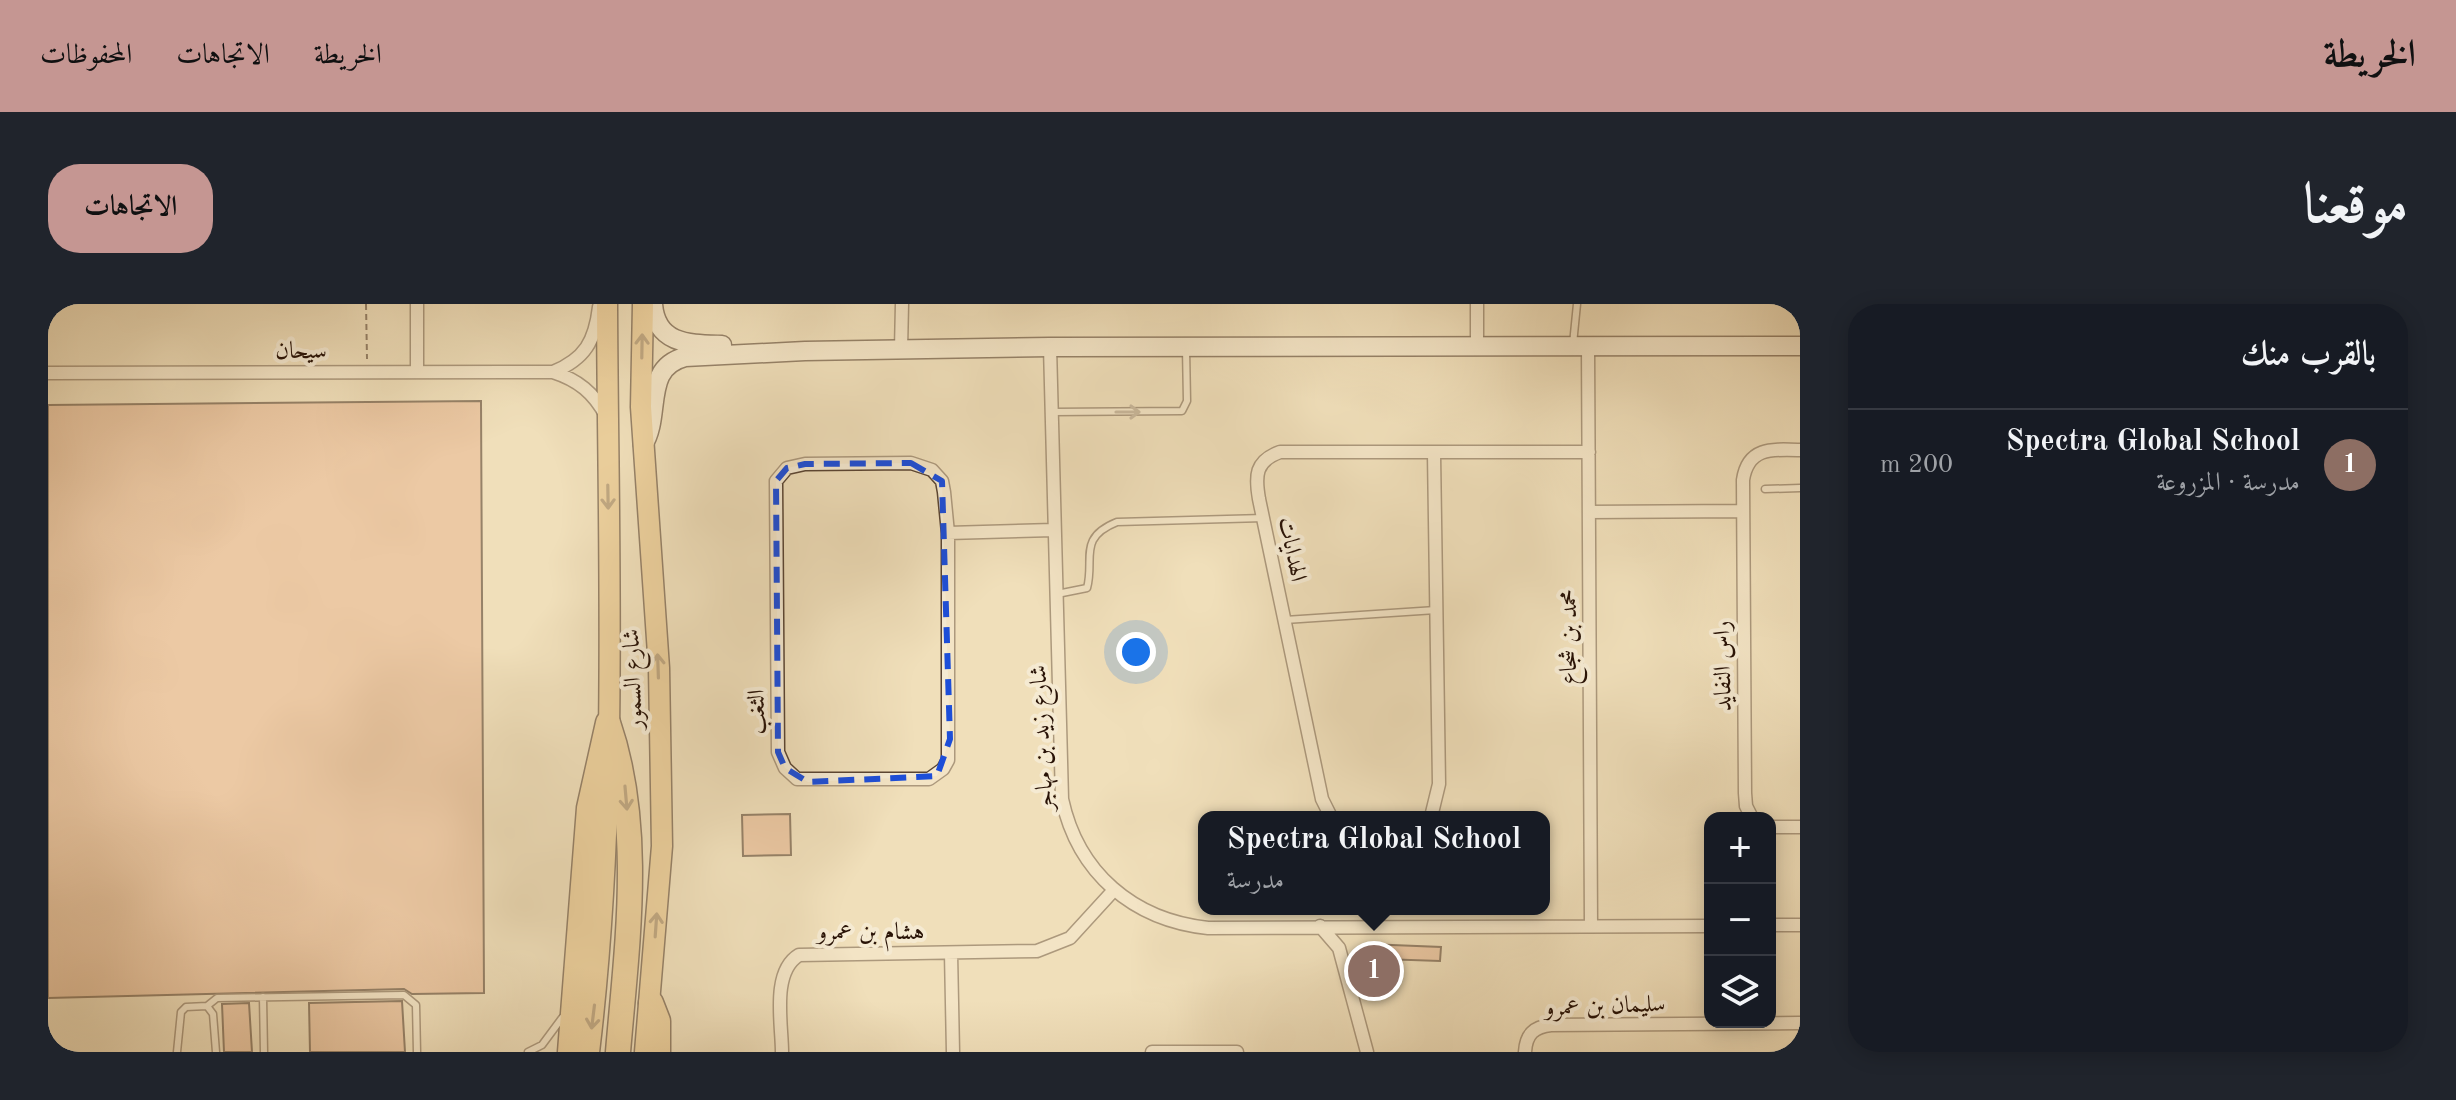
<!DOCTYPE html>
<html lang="ar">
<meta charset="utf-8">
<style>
:root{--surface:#171b24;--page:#20242c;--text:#f1f3f6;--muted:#9ea1a6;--line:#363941;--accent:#c59692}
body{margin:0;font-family:"Old Standard TT",Amiri,serif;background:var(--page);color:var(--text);direction:rtl}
.controls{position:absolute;right:24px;bottom:24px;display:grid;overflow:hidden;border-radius:16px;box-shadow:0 4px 20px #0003}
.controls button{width:72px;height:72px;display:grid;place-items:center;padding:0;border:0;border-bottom:2px solid var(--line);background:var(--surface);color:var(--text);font:40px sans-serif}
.you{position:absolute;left:1088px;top:348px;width:28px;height:28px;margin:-20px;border:6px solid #fff;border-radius:50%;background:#1a73e8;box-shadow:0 0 0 12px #1a73e833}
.badge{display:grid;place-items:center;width:52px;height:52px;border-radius:50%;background:var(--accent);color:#fff;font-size:26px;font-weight:700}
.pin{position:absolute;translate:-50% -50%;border:4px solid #fff;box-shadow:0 2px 8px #0006}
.popup{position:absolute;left:1150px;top:507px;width:352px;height:104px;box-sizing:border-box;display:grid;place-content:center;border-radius:16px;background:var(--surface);filter:drop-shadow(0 2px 6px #0005);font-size:26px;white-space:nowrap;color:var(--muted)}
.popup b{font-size:30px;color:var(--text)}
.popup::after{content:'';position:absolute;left:50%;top:100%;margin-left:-16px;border:16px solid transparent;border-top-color:var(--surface)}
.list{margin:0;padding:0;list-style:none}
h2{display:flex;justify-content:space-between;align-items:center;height:104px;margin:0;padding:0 32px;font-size:34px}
h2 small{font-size:26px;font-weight:400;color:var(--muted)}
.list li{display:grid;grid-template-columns:52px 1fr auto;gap:24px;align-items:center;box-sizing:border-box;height:112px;padding:0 32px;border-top:2px solid var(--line)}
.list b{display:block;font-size:30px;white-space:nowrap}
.list p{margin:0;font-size:26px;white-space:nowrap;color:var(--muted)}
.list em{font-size:26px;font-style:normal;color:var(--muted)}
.icon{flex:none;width:44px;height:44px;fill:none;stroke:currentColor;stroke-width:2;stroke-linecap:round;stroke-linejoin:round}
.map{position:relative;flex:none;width:1752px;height:748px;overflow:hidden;direction:ltr;border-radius:32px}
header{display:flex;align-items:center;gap:48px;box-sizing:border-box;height:112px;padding:0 40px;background:var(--accent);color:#111}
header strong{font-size:38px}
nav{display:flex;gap:44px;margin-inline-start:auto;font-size:28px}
.intro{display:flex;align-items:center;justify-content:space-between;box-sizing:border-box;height:192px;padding:0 48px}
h1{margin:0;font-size:56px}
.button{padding:20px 36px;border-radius:32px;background:var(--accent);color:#111;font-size:28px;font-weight:700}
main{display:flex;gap:48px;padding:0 48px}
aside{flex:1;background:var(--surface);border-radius:32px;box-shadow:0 4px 20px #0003}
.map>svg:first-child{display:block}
.building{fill:#e7b089;stroke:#281206;stroke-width:2}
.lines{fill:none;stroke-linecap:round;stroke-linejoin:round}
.lane-casing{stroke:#5a4533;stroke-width:9}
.street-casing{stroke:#5a4533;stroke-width:15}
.secondary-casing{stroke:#281206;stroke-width:21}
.primary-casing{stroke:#281206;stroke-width:23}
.highway-casing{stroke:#281206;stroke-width:27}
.path{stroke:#281206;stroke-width:2;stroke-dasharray:6 4;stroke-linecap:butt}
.lane{stroke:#f5ead2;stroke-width:6}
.street{stroke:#f5ead2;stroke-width:12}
.secondary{stroke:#f5ead2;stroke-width:18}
.primary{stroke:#e8c07d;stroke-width:20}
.highway{stroke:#e8c07d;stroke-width:24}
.oneway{stroke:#886942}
.oneway2{stroke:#998976}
.marked{fill:none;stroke:#1d4ed8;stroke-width:6;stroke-dasharray:16 10;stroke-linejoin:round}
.labels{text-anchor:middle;stroke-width:8;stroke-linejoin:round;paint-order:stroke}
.street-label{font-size:24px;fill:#281206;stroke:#f5ead2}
</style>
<header>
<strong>الخريطة</strong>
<nav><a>الخريطة</a><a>الاتجاهات</a><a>المحفوظات</a></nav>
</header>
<div class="intro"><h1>موقعنا</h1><a class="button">الاتجاهات</a></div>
<main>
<aside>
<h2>بالقرب منك<small></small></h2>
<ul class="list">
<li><span class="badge" style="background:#8d6e63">1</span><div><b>Spectra Global School</b><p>مدرسة · المزروعة</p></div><em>200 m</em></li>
</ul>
</aside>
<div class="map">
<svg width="1752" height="748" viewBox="0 0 1752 748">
<rect width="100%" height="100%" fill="#f0dfba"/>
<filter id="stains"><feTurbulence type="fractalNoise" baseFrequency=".0025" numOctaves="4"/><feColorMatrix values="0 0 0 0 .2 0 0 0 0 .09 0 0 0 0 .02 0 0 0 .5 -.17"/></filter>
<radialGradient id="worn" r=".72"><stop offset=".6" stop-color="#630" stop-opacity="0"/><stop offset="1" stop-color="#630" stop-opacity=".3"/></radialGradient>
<path class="building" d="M433 97 436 689 364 690 356 685 0 694V101Z
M742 510 743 551 695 552 694 511Z
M1319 640 1393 643 1392 657 1334 655 1333 677 1318 676Z
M354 697 357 748H262L261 699Z
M201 699 204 748H176L174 700Z"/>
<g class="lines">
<g class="lane-casing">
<path id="lane" d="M1525 40 1529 0
M1005 108 1134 107 1139 97 1138 45
M1717 185 1752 184
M1009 290 1039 284C1047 255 1029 234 1069 218L1216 214
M1237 316 1388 306
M215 693 216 748
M159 702 169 694 356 691 368 701 369 748
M129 748 133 708 138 703 159 702 165 710 168 748
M480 748 494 741 514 714"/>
</g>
<g class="street-casing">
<path id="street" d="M1429 0V44
M1002 43 1014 495C1030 569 1085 616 1160 624L1662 622
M1540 43 1543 622
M853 45 854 0
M369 68V0
M505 68C537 55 547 37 551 3
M0 69 505 68C530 76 546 89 558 112
M863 159 884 166 894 177 896 188 900 229V456L895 465 881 475H749L737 464 730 448 728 177 739 164 757 160Z
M1541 208 1694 207
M900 229 1005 226
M1283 513 1274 495 1211 195C1207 172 1207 157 1232 148H1541
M1383 513 1391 480 1386 150
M1704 514 1698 502 1697 489 1695 176C1700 143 1724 145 1752 146
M1722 523H1752
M1722 621H1752
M1272 622 1291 644 1319 748
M903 649 905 748
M734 748C734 720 723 668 751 651L989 647 1022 634 1065 587
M1104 748H1189
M1477 748C1478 730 1486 723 1503 721L1752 719"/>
</g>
<g class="secondary-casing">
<path id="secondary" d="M605 0C608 41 642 40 674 41
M595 141C614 111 594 64 637 53L757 47 1002 43 1752 42"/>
</g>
<g class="primary-casing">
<path id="primary" d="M595 0 593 103 611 364 614 542 597 748
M541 748C571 500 560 249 559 0"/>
</g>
<g class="highway-casing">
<path id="highway" d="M560 419C596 523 579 640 570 748
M603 699 610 717V748
M522 748 541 504 560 419"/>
</g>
<path class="path" d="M318 0 319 55"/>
<use href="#lane" class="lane"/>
<use href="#street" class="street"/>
<use href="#secondary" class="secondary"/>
<use href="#primary" class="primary"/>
<use href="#highway" class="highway"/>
</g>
<defs><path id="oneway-shaft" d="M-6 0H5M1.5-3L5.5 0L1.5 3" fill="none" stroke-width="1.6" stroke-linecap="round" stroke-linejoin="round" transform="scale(2)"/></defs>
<g class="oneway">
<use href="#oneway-shaft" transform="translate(594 42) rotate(-89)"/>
<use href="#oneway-shaft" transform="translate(560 193) rotate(89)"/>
<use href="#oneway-shaft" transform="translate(610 362) rotate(-92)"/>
<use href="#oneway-shaft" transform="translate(578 494) rotate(85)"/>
<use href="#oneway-shaft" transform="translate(608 621) rotate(-86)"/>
<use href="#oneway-shaft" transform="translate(545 713) rotate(97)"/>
</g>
<use class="oneway2" href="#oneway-shaft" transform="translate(1080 108)"/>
<path d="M0 0H1752V748H0ZM863 159 894 177 902 435 889 472 760 478 737 464 730 448 728 177 739 164 757 160Z" fill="#f0dfba" fill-opacity=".55" fill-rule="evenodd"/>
<path class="marked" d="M863 159 894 177 902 435 889 472 760 478 737 464 730 448 728 177 739 164 757 160Z"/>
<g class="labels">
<g class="street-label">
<text x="253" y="54">سيحان</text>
<text transform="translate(1245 245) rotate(78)" y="8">الهدايات</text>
<text transform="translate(1520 333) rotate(-90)" y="8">محمد بن شجاع</text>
<text transform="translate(1674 362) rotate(-91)" y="8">راس النفايد</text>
<text transform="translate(584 375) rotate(-92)" y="8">شارع السمور</text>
<text transform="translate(708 408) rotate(-91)" y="8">الثغب</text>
<text transform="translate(993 434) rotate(-93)" y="8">شارع زيد بن مهاجر</text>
<text x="823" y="635">هشام بن عمرو</text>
<text transform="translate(1557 701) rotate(-2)" y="8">سليمان بن عمرو</text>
</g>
</g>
<rect width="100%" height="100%" filter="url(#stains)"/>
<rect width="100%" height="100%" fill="url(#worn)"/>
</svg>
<div class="controls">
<button>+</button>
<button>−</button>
<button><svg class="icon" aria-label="layers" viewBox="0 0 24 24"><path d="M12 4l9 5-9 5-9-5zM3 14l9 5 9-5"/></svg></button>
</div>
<div class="you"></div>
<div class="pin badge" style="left:1326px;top:667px;background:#8d6e63">1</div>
<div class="popup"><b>Spectra Global School</b>مدرسة</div>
</div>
</main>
